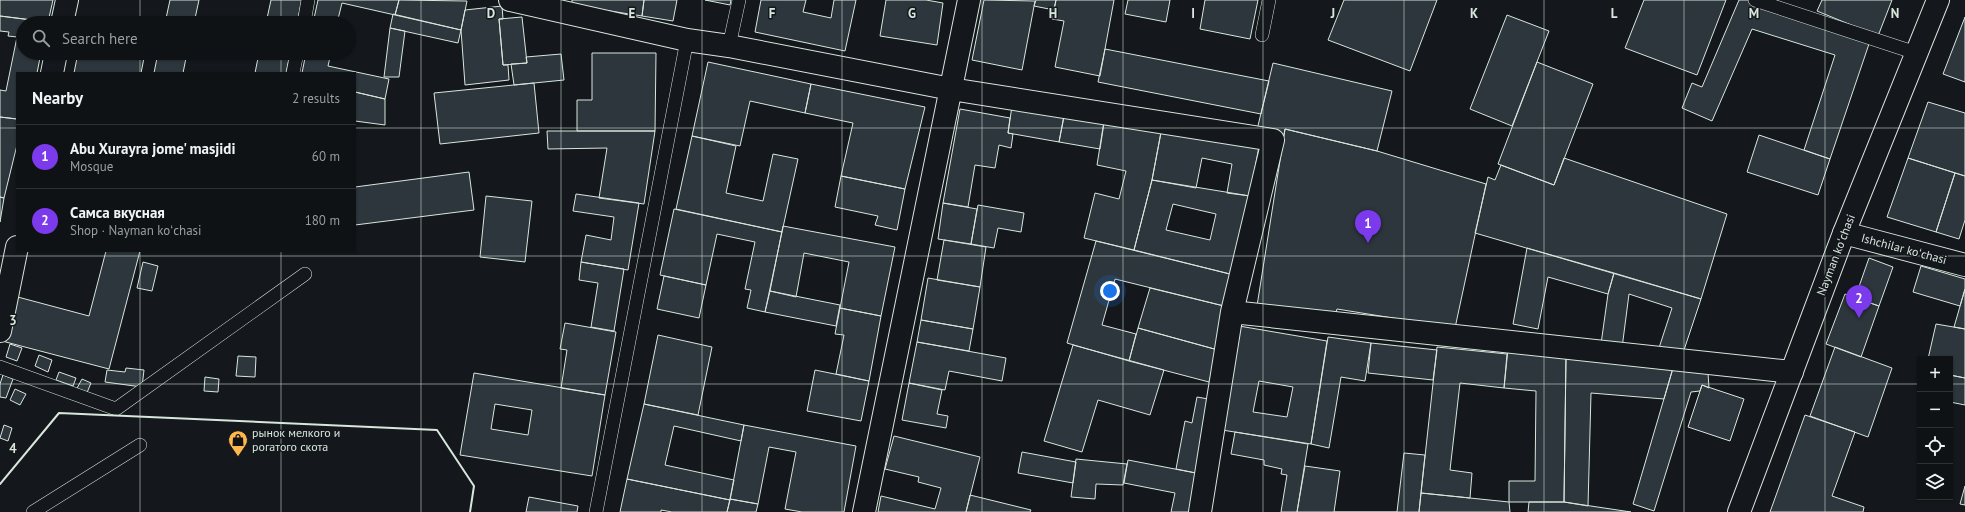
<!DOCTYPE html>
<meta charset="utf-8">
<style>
:root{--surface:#0f1215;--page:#181b1e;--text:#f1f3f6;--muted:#9b9ea0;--line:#2f3234;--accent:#7c3aed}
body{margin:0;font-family:"PT Sans",sans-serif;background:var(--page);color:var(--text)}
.controls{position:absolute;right:12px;bottom:12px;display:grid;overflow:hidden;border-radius:0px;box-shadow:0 1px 3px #0004}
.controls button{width:36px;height:36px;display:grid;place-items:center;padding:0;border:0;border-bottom:1px solid var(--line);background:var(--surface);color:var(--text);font:20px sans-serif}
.you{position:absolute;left:1110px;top:291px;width:14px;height:14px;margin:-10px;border:3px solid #fff;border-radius:50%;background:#1a73e8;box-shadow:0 0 0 6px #1a73e833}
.badge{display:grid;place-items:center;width:26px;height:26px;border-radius:50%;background:var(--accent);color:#fff;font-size:13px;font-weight:700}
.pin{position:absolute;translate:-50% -33px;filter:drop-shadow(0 1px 2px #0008)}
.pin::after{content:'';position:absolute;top:21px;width:14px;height:12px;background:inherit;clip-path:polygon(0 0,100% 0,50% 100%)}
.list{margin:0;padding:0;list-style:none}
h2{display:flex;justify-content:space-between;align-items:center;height:52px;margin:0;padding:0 16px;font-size:17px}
h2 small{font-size:13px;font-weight:400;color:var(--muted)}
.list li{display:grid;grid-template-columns:26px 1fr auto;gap:12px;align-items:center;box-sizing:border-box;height:64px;padding:0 16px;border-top:1px solid var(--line)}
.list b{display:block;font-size:15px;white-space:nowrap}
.list p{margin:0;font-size:13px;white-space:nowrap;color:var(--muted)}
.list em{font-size:13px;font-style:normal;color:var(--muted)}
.icon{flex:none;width:22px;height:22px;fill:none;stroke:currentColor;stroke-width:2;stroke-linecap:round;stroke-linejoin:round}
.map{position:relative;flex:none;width:1965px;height:512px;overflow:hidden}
.search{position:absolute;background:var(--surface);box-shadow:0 1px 3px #0004;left:16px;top:16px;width:340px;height:44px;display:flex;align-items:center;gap:10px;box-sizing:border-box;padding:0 14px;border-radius:22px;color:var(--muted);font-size:15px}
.panel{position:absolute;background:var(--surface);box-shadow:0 1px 3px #0004;left:16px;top:72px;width:340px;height:180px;border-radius:0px}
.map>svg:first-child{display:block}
.building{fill:#2c363c;stroke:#d8e6dc;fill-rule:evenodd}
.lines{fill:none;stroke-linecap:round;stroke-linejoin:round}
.lane-casing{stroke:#d8e6dc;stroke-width:14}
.street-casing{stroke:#d8e6dc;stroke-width:24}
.secondary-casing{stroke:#d8e6dc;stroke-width:24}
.lane{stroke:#14181c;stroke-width:13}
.street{stroke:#14181c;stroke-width:22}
.secondary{stroke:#14181c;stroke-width:22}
.wall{stroke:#d8e6dc;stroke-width:2}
.grid{fill:none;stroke:#d8e6dc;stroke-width:1;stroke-opacity:0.55}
.labels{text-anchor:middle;stroke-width:3;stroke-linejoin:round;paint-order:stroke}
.street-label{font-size:12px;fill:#d8e6dc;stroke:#14181c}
.poi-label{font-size:12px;fill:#d8e6dc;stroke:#14181c;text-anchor:start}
.grid-label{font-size:13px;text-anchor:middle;font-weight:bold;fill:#d8e6dc;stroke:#14181c;stroke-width:3;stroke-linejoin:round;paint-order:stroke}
</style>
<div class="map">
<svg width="1965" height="512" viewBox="0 0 1965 512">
<rect width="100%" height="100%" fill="#14181c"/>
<path class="building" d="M0 0H53L48 22 0 16Z
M170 0H199L194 23H165Z
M271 0H302L297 23H266Z
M318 0H399L395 15 342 3 337 23H313Z
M399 0 467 1 461 30 395 15Z
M572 0H644L642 16 572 5Z
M644 0H677L673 21 642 16Z
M705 0H731L730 5Z
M761 0H806L803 12 831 18 834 0H856L845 51 755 32Z
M886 0H926L943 3 937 45 880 36Z
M984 0 1035 1 1022 70 972 60Z
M1056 0 1054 10 1034 6 1036 0Z
M1056 0H1114L1100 76 1055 67 1064 21 1052 19Z
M1128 0H1170L1166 22 1125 14Z
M1205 0H1258L1250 39 1200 29Z
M1344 0H1437L1410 71 1328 40Z
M1644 0H1726L1697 75 1625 48Z
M1739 0H1748L1870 41 1830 159 1804 150 1835 55 1752 29 1712 121 1682 108 1692 83 1702 87Z
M1822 0H1892L1878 36 1817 11Z
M502 6 503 19H499L503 65H508L509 80 465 85 461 30 465 10Z
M393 14 461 30 458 43 390 28Z
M1507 15 1549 31 1512 126 1470 109Z
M0 16 48 22 23 23V53H41L37 73H17V119L0 117V90L6 91 17 37 8 36 9 32 0 31Z
M522 17 527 63 503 65 499 19Z
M1965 17V82L1943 74Z
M390 28 405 31 399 77H384Z
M1105 49 1269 81 1261 114 1098 82Z
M78 53H145L141 73H74Z
M158 53H187L183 73H154Z
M259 53H290L286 73H255Z
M306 53H331L328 66 389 79 385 99 355 92V73H302Z
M592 53H656L655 131H577V100H592Z
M561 54 564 80 514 85 511 64 527 63 526 57Z
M708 62 811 84 805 113 750 101 740 146 692 136Z
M1537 62 1593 84 1554 185 1498 164Z
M1273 63 1392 91 1377 151 1285 129 1283 140 1256 134Z
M534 83 539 133 440 144 434 93Z
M811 84 925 107 905 189 841 176 853 123 805 113Z
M355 92 385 99V125L355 121Z
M1928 102 1965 113V176L1908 158Z
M1012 106 1064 115 1059 142 1008 133Z
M960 109 1010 118 1008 133 1013 134 1011 148 999 145 995 168 975 165 968 207 943 203Z
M0 117 17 119V145L4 198 0 197Z
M1064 117 1104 123 1100 149 1059 142Z
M1104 121 1162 127 1152 180 1134 250 1084 238 1095 193 1119 199 1126 171 1097 165Z
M1162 127 1259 146 1250 196 1227 193 1232 164 1202 158 1196 188 1152 180Z
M1285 129 1377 151 1486 184 1455 328 1337 309 1335 316 1257 306Z
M547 131H655L644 204 599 198 607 148 548 149Z
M1759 135 1830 159 1818 195 1747 172Z
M692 136 736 146 726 193 763 201 773 154 798 159 782 232 676 209Z
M1564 158 1727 214 1701 299 1475 233 1488 177 1495 180 1501 165 1554 185Z
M1908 158 1955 173 1936 232 1887 217Z
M469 172 474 210 355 225V187Z
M1955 173 1965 176V220L1959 239 1936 232Z
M841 176 905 189 897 230 875 225 878 216 835 207Z
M1152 180 1250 196 1234 275 1134 250ZM1173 204 1216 214 1210 240 1166 230Z
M576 194 639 203 628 270 581 262 586 235 611 240 614 217 573 211Z
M486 196 532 201 525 262 480 257Z
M0 197 4 198 0 222Z
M943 203 977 209 971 244 938 239Z
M978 205 1024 213 1021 232 998 228 994 248 971 244Z
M674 209 782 232 765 312 747 308 751 290 745 289 755 242 717 234 706 285 660 275Z
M783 226 895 247 881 316 840 308 849 262 804 253 796 297 770 291Z
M944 240 986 247 980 287 937 280Z
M1096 241 1234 275 1228 307 1115 279 1102 325 1136 334 1129 361 1067 343Z
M1527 248 1614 273 1608 294 1548 277 1538 329 1513 324Z
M106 251H140L109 369 2 341 14 296 89 316Z
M1869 258 1893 267 1879 306 1855 298Z
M143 262 158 266 152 291 137 288Z
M581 262 624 269 614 331 591 327 598 283 579 280Z
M1921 266 1965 279V289L1960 306 1913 292Z
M1614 273 1701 299 1681 359 1658 351 1672 308 1629 294 1622 348 1601 344 1608 294Z
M664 276 706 285 699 318 657 309Z
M928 278 980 287 973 329 921 320Z
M1150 288 1228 307 1218 350 1138 328Z
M1965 289V329L1954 327Z
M770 291 840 305 836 326 765 312Z
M1845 294 1879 306 1861 357 1826 344Z
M840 308 881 316 869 381 836 374 844 335 835 334Z
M921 320 973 329 969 351 917 342Z
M565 323 616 332 605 395 561 388 567 350 560 349Z
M1936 324 1965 329V378L1950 375V359H1928Z
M1239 326 1327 341 1311 444 1222 430ZM1259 381 1293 387 1287 417 1253 412Z
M1138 328 1218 350 1209 382 1129 361Z
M658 335 712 347 698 415 644 404Z
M1328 337 1371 343 1365 381 1341 377 1329 448 1311 444Z
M917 342 1006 358 1002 381 949 371 945 390 909 383Z
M1371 343 1437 350 1433 380 1368 373Z
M10 344 22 348 17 361 6 357Z
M1073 345 1164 370 1150 415 1098 400 1082 452 1044 441Z
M1437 347 1507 354 1504 388 1460 383 1450 470 1472 473 1470 498 1421 493Z
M1835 347 1892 368 1868 437 1810 416Z
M1508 349 1566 356 1564 502H1509V481H1535L1536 391 1504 388Z
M39 355 52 360 48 372 35 366Z
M238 356 256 357 255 377 236 376Z
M1566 356 1673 368 1664 399 1591 393 1588 506 1564 502Z
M126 368 144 370 142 387 105 382 107 370 125 372Z
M1673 368 1708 373 1709 388 1702 385 1700 391 1691 392 1654 511 1633 504Z
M815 370 869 381 861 421 807 411Z
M59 372 76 378 73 386 56 380Z
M474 373 605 395 592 476 460 455ZM495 404 532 410 528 435 491 429Z
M3 375 13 379 6 398 0 397V384Z
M1950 375 1965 378V405L1950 402Z
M205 377 219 379 218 392 204 391Z
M82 379 91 383 86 395 76 390Z
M909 383 942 390 937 414 948 416 946 428 902 420Z
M1702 385 1744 399 1730 441 1688 427Z
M15 389 26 394 20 405 10 400Z
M1197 397 1214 400 1201 474 1176 469 1185 421 1192 423Z
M644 404 744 425 741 441 674 426 665 465 734 480 730 500 627 479Z
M1805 415 1855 432 1832 496 1864 507 1863 512H1770Z
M4 425 12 428 8 441 0 438Z
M744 425 856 446 844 512H802L785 509 796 452 769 447 758 504 730 499Z
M1235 432 1308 444 1297 512H1281L1287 475 1281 474 1282 469 1264 465V460L1231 454Z
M894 436 980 457 966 512H878L881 496 935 509 941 488 918 482 919 477 885 469Z
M1022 452 1076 462 1073 483 1018 473Z
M1404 453 1425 455 1419 512H1297L1305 466 1340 471 1334 512H1397Z
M1076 459 1127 464 1123 485 1096 484 1095 499 1071 497Z
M1128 460 1201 474 1194 512H1171L1175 493 1124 483Z
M627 479 730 500 727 512H672L661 510V512H620Z
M1965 486V505L1960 504Z
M1421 493 1509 502 1510 512H1419Z
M970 495 1031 510 1030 512H966Z
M529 497 578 506 577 512H526Z
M730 499 758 504 756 512H727Z
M1529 502H1564L1631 512H1528Z"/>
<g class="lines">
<g class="lane-casing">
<path id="lane" d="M1755 0 1916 53
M304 23 308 0
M1262 35 1269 0
M729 46 739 0
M293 73 297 53
M0 367 116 409 305 274
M33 512 140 445
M596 512 687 40"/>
</g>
<g class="street-casing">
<path id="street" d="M510 0 687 40 729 46 951 89 1273 140 1232 312 1200 512
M62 23 67 0
M52 73 56 53
M1844 233 1965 265
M1232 312 1792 372
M0 331 17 247
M864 512 969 0"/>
</g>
<g class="secondary-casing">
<path id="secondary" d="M1739 512 1844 233 1938 0"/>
</g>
<use href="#lane" class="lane"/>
<use href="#street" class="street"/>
<use href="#secondary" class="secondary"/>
<path class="wall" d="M0 484 59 413 437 430 474 486 470 512"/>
</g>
<path class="grid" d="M140 0V23M281 0V23M421 0V512M561 0V512M702 0V512M842 0V512M982 0V512M1123 0V512M1263 0V512M1404 0V512M1544 0V512M1684 0V512M1825 0V512M140 53V73M281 53V73M0 128H17M355 128H1965M140 251V512M281 251V512M0 256H1965M0 384H1920M1950 384H1965"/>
<defs>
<g id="shop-pin" transform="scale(1)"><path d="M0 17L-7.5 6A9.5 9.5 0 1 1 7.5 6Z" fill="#ffb74d" stroke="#14181c"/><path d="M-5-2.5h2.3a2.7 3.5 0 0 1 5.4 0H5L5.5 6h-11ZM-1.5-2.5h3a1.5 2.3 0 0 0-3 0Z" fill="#111"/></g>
</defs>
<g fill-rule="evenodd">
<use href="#shop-pin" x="238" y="440"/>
</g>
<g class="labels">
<g class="street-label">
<text transform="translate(1904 249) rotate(15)" y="4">Ishchilar koʻchasi</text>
<text transform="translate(1836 255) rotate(-69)" y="4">Nayman koʻchasi</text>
</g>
<g class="poi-label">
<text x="252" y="437">рынок мелкого и<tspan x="252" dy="14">рогатого скота</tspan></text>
</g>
</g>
<g class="grid-label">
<text x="491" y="18">D</text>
<text x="632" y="18">E</text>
<text x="772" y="18">F</text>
<text x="912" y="18">G</text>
<text x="1053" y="18">H</text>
<text x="1193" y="18">I</text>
<text x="1333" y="18">J</text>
<text x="1474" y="18">K</text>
<text x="1614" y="18">L</text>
<text x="1754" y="18">M</text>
<text x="1895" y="18">N</text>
<text x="13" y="325">3</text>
<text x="13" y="453">4</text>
</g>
</svg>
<div class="controls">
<button>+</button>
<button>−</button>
<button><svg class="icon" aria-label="locate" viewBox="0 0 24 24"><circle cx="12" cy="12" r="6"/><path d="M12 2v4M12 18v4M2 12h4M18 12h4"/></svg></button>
<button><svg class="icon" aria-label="layers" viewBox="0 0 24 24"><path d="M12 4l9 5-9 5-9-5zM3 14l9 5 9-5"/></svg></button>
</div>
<div class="you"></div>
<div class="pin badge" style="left:1368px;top:243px">1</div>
<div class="pin badge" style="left:1859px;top:318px">2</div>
<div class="search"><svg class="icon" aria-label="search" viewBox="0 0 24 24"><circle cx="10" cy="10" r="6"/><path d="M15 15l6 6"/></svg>Search here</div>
<section class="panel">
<h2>Nearby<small>2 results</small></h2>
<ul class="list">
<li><span class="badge">1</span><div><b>Abu Xurayra jome' masjidi</b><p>Mosque</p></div><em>60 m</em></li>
<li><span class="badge">2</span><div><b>Самса вкусная</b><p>Shop · Nayman koʻchasi</p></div><em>180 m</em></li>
</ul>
</section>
</div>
